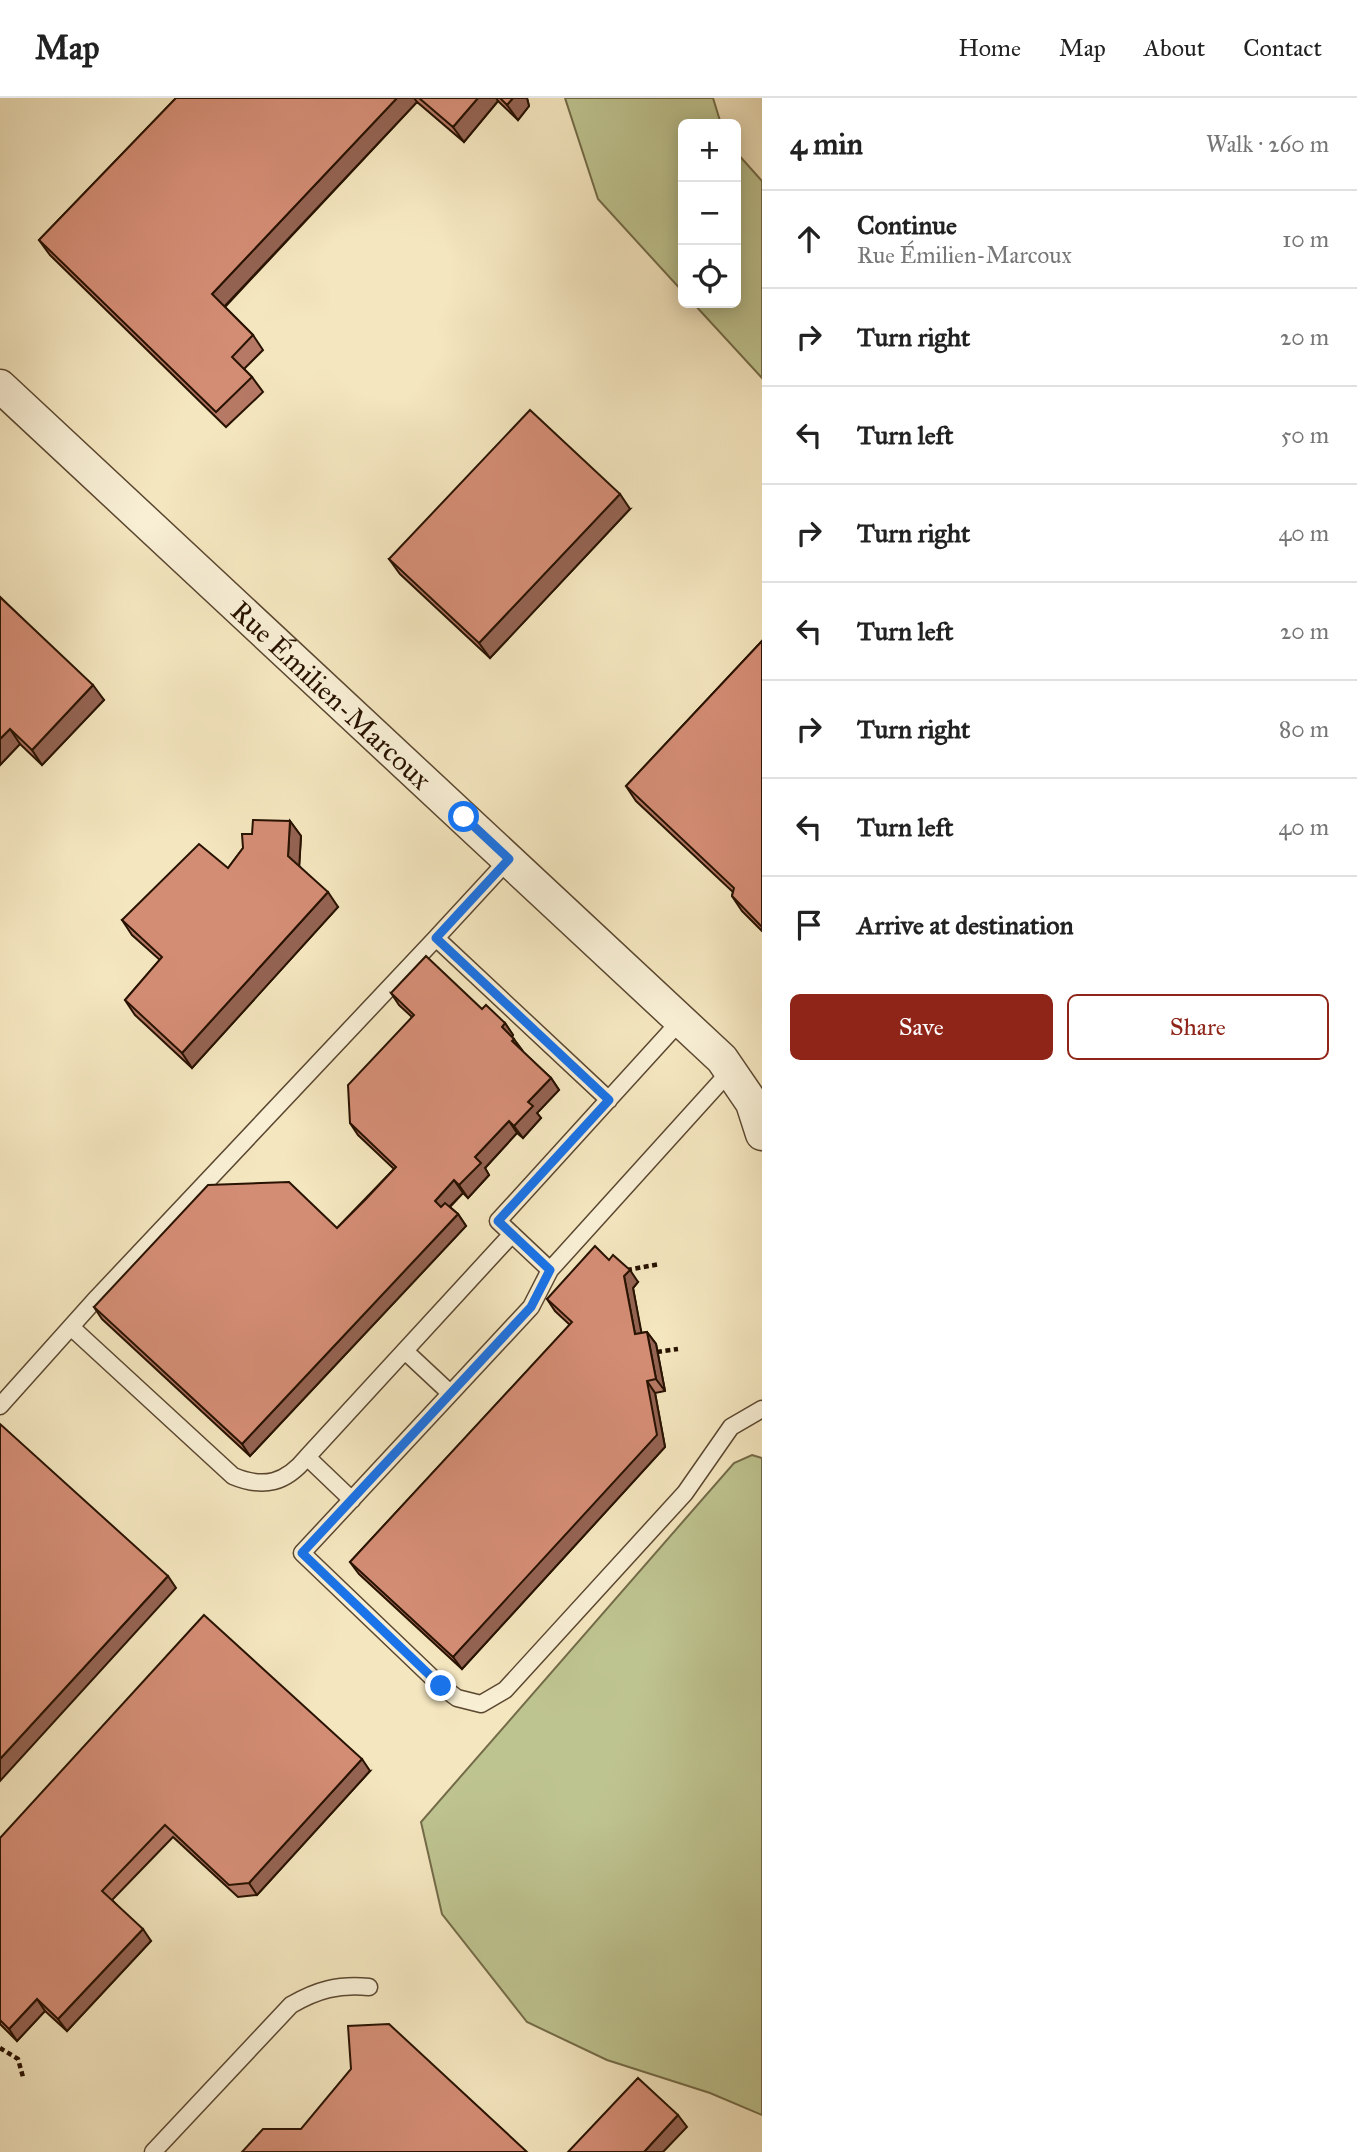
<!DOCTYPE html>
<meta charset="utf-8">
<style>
:root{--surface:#fff;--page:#f6f6f6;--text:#222;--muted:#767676;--line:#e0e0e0;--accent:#8f2418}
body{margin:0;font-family:"IM FELL Great Primer",serif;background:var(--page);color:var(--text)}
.controls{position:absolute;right:21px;top:21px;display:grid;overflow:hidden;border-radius:10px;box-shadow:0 4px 18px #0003}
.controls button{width:63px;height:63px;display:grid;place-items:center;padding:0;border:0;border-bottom:2px solid var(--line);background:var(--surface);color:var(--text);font:35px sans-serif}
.stop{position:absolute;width:21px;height:21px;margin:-16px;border:5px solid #1a73e8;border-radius:50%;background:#fff}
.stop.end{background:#1a73e8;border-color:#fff;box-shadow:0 2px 7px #0008}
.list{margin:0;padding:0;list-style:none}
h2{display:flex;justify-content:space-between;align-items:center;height:91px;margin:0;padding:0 28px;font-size:30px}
h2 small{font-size:23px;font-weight:400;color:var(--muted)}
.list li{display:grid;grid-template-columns:46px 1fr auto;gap:21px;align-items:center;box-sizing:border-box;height:98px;padding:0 28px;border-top:2px solid var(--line)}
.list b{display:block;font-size:26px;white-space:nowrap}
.list p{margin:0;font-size:23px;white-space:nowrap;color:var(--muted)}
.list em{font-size:23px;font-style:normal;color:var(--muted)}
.actions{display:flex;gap:14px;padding:21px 28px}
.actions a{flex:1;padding:16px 0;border:2px solid var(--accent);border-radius:10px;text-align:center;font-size:24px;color:var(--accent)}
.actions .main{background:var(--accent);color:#fff}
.icon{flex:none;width:38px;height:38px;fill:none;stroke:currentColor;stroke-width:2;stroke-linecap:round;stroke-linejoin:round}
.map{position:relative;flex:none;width:762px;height:2054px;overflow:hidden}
header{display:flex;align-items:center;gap:42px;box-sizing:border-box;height:98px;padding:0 35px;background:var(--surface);border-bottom:2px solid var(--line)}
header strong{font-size:33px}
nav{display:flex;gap:38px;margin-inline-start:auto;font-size:24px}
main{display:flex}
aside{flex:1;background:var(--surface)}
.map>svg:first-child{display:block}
.green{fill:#bec490;stroke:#736b48;stroke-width:2}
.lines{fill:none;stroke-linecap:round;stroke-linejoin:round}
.lane-casing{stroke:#5b4730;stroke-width:19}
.street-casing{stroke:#5b4730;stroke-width:35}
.path{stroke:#281201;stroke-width:4.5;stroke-dasharray:5 3.5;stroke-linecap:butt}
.lane{stroke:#f8efd5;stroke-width:16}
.street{stroke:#f8efd5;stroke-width:32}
.wall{fill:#b67965;stroke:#281201;stroke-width:2}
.shaded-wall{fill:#946352;stroke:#281201;stroke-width:2}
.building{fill:#d48d75;stroke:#281201;stroke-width:2}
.route{stroke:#1a73e8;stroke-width:9}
.labels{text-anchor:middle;stroke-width:5;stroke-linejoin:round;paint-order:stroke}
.street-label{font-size:28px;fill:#281201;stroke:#f8efd5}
</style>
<header>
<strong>Map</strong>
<nav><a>Home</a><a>Map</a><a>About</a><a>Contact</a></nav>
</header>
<main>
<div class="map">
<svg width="762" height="2054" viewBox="0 0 762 2054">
<rect width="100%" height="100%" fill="#f4e6bf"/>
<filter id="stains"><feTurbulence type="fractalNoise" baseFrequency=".00286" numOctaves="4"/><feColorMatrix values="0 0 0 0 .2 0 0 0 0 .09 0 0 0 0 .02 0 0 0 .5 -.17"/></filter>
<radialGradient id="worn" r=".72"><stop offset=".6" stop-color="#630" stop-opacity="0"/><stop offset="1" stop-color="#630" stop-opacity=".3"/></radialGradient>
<path class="green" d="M565 0H713L721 26H683V194L598 101Z
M736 54 762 83V280L693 205H736Z
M752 1357 762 1360V2017L710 1995 607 1962 527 1924 442 1816 421 1724 734 1365Z"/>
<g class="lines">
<g class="lane-casing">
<path id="lane" d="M509 761 436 840 609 1002
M731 972 550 1172 531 1209 302 1455 441 1588 457 1600 481 1606 505 1592 685 1395 731 1329 762 1311
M550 1172 498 1123 681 922
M71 1229 233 1378C264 1391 286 1385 307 1359
M405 1253 450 1295
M0 1308 94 1203 436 840
M352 1402 307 1359 512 1136
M153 2054 291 1907C317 1892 338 1886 369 1889"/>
</g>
<g class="street-casing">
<g id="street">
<path id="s1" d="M0 288 722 961 752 1005 762 1036"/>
</g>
</g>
<path class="path" d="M627 1172 660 1166
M657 1254 678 1251
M0 1950 18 1961 23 1979"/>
<use href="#lane" class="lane"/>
<use href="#street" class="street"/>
</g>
<path class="wall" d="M176 0H527L529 8 518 22 498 3 464 44 417 4 225 209 253 237 263 252 244 271 252 279 263 294 226 329 50 157 39 142Z
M630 411 490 560 400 476 389 461Z
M0 499 104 602 42 667 20 646 0 667Z
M762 543V833L742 813 732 798 733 794 636 703 626 688Z
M290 723 301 738 299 768 338 809 192 970 135 917 125 902 160 862 132 837 122 822 228 770 243 750 252 736Z
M391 895 482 911 505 925 513 937 512 939 522 953 551 980 559 992 537 1015 541 1020 523 1040 517 1035 485 1070 489 1077 468 1100 463 1095 450 1109 458 1116 466 1128 250 1358 102 1221 94 1209 337 1130 394 1071 358 1037 350 1025 412 919 399 907Z
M609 1162 638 1184 633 1190 641 1235 647 1234 656 1246 665 1293 655 1295 665 1349 462 1571 359 1476 350 1464 570 1227 555 1213 547 1201Z
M370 1673 257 1797 238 1799 173 1739 112 1802 151 1843 67 1933 45 1913 17 1943 0 1926V1740Z"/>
<path class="shaded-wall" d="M397 0H414L417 4 222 211 212 196Z
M478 0H496L498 3 464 44 453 29Z
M513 0H527L529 8 518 22 507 7Z
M620 396 630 411 490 560 479 545Z
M93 587 104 602 42 667 32 652Z
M10 631 20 646 0 667V641Z
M290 723 301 738 299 773 288 758Z
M328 794 338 809 192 970 182 955Z
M505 925 513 937 510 941 502 929Z
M514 941 523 953 512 943Z
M551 980 559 992 537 1015 541 1020 523 1040 514 1028 528 1004Z
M509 1023 517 1035 485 1070 489 1077 468 1100 459 1087 475 1059Z
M454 1082 463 1095 443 1115 435 1103Z
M458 1116 466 1128 250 1358 242 1346Z
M630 1172 638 1184 633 1190 644 1248 635 1236 624 1178Z
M647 1234 656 1246 665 1293 656 1281Z
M647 1283 655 1295 665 1349 462 1571 453 1559Z
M168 1478 176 1490 0 1683V1661Z
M362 1661 370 1673 257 1797 249 1785Z
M143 1831 151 1843 67 1933 58 1921Z
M37 1901 45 1913 17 1943 9 1931Z
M678 2017 687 2029 663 2054H644Z"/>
<path class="building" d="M176 0H397L212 196 253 237 232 259 252 279 216 314 39 142Z
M419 0H478L453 29Z
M500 0H513L507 7Z
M530 312 620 396 479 545 389 461Z
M0 499 93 587 32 652 10 631 0 641Z
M762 543V829L732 798 734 790 626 688Z
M253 722 290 723 288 758 328 794 182 955 125 902 162 859 122 822 199 746 228 770 243 750 242 736H252Z
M426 858 482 911 486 907 505 925 502 929 514 941 512 943 551 980 528 1004 533 1008 514 1028 509 1023 475 1059 481 1065 459 1087 454 1082 435 1103 441 1109 445 1105 458 1116 242 1346 94 1209 208 1087 289 1084 337 1130 366 1101 396 1069 350 1025 348 987 414 917 391 895Z
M595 1148 609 1162 613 1157 630 1172 624 1178 635 1236 647 1234 656 1281 647 1283 657 1337 453 1559 350 1464 572 1224 547 1201Z
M0 1326 168 1478 0 1661Z
M204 1517 362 1661 249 1785 229 1787 165 1727 102 1793 143 1831 58 1921 37 1901 9 1931 0 1922V1740Z
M389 1926 527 2054H242L263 2031H301L351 1971 348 1928Z
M638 1980 678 2017 644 2054H568Z"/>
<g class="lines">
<path class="route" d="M441 1588 302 1455 531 1209 550 1172 498 1123 609 1002 436 840 509 761 464 719"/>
</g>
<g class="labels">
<g class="street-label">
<text dy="10" stroke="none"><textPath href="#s1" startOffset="453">Rue Émilien-Marcoux</textPath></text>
</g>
</g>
<rect width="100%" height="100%" filter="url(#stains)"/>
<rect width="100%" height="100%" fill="url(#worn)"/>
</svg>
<div class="controls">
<button>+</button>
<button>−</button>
<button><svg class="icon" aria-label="locate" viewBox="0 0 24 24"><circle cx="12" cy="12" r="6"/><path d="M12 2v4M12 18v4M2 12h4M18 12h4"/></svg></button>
</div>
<div class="stop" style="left:464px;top:719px"></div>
<div class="stop end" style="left:441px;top:1588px"></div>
</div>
<aside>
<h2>4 min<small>Walk · 260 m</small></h2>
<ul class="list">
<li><svg class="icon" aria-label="ahead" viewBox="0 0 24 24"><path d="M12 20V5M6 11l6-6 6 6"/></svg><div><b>Continue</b><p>Rue Émilien-Marcoux</p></div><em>10 m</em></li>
<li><svg class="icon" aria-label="right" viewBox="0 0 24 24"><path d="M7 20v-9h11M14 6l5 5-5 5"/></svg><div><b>Turn right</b></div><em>20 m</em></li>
<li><svg class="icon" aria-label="left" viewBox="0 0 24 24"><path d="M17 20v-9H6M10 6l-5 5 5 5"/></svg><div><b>Turn left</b></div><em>50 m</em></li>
<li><svg class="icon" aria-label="right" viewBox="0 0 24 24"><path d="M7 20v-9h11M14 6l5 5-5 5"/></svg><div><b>Turn right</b></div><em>40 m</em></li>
<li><svg class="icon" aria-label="left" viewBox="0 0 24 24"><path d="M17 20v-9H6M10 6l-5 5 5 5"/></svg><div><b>Turn left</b></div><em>20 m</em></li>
<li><svg class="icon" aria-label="right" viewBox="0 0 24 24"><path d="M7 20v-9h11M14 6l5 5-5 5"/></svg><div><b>Turn right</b></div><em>80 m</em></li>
<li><svg class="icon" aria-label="left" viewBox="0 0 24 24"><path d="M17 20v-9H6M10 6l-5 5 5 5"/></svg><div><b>Turn left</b></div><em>40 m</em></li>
<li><svg class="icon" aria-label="arrive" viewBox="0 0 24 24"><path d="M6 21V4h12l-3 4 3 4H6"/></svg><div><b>Arrive at destination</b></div></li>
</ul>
<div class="actions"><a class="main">Save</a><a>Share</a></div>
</aside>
</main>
